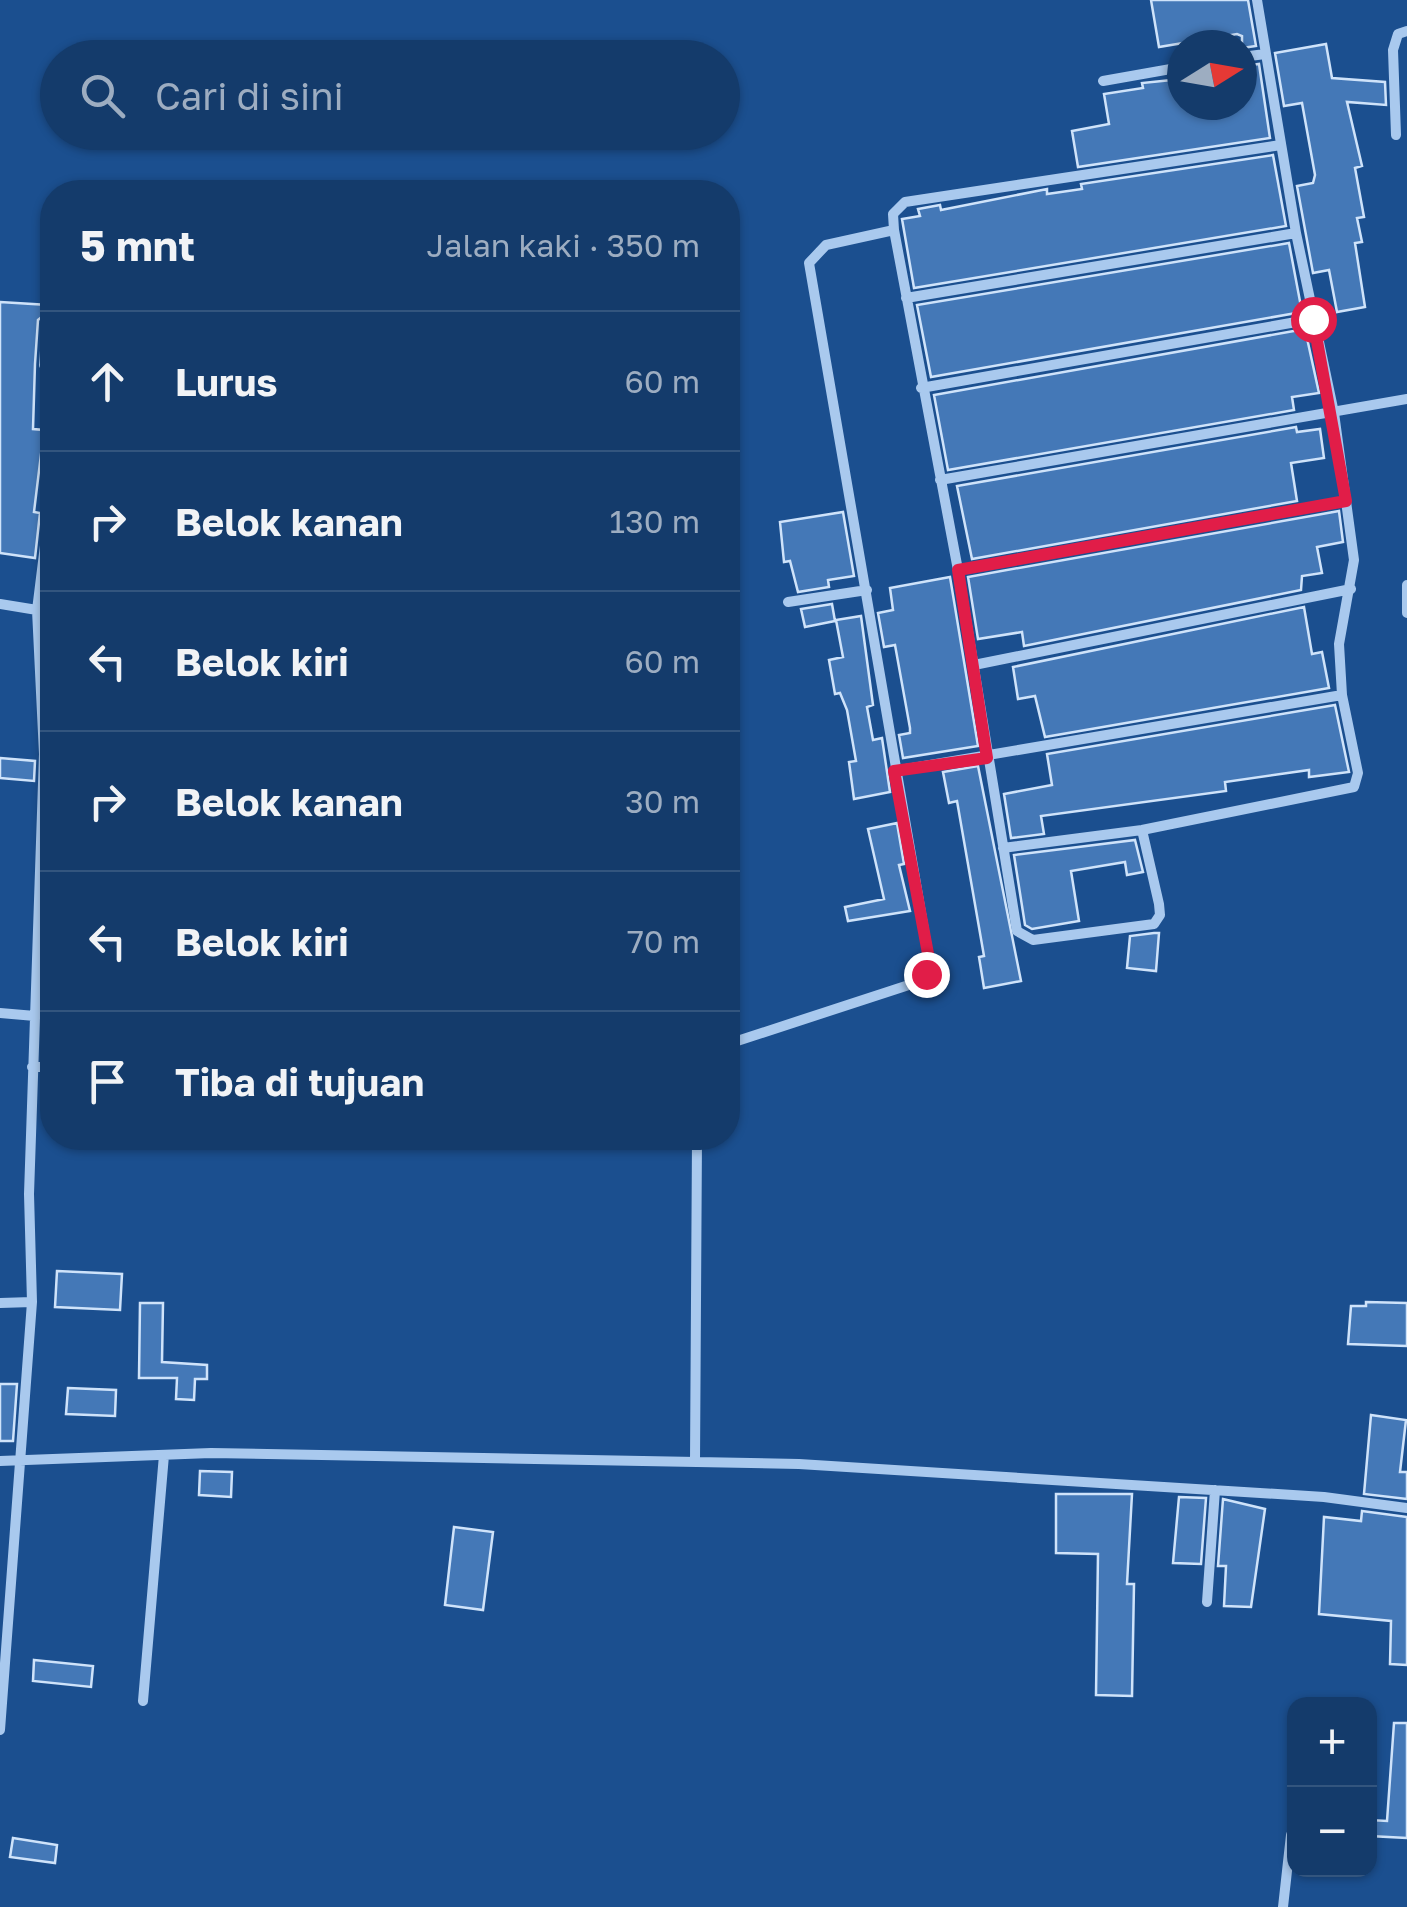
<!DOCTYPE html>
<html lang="id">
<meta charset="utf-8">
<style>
:root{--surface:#143b6b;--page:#1d4271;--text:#f1f3f6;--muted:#9dadc1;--line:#33557e}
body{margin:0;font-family:"Golos Text",sans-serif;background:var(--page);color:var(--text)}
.controls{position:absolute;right:30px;bottom:30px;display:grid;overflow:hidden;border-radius:20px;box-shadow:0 2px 8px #0004}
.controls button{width:90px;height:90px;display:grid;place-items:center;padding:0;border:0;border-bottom:2px solid var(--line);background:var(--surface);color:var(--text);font:50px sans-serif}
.compass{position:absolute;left:1167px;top:30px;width:90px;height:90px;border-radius:50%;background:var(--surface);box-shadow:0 2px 8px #0004;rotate:79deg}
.stop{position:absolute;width:30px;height:30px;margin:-22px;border:8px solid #e11d48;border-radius:50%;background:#fff}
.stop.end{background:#e11d48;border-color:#fff;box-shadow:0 2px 10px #0008}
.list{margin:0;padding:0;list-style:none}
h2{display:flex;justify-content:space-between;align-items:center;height:130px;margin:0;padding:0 40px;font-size:42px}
h2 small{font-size:32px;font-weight:400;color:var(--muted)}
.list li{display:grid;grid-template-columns:65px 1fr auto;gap:30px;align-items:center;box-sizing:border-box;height:140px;padding:0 40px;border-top:2px solid var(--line)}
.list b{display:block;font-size:38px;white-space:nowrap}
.list em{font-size:32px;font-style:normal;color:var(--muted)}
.icon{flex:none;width:55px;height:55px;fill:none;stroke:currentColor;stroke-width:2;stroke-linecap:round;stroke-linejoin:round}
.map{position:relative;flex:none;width:1407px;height:1907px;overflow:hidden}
.search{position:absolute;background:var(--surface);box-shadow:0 2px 8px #0004;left:40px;top:40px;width:700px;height:110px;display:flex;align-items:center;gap:25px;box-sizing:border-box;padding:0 35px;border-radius:55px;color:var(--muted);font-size:38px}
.panel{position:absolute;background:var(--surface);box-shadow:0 2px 8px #0004;left:40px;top:180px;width:700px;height:970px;border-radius:40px}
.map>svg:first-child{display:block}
.building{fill:#4478b7;stroke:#cfe3fa;stroke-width:2.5}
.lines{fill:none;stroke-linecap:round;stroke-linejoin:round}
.minor{stroke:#a9c9ee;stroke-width:10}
.route{stroke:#e11d48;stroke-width:12}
</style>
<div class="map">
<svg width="1407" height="1907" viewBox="0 0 1407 1907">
<rect width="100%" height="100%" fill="#1b4f8f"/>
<path class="building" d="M1151 0H1248L1256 46 1242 48V36L1237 34 1159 47Z
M1326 44 1332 78 1385 82 1386 105 1347 102 1362 166 1355 168 1364 217 1357 218 1362 242 1355 243 1365 307 1337 312 1329 270 1313 273 1297 186 1313 183 1315 175 1302 103 1284 106 1275 53Z
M1259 64 1270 138 1078 167 1072 131 1109 124 1104 94 1143 88 1142 83 1182 79V105H1242V66Z
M1273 155 1286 226 914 288 902 219 920 216 918 209 940 205 941 210 1047 189V194L1082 189 1081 184Z
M1289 243 1302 312 931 377 917 305Z
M0 302 48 305 47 313 38 320 35 364 33 429 44 430 34 512 40 513 35 558 0 553Z
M1305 329 1319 393 1292 397 1294 410 948 470 934 395Z
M1296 427 1297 432 1320 429 1324 458 1291 463 1297 501 972 559 957 486Z
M1339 511 1343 542 1317 547 1322 573 1302 576 1301 590 1024 646 1022 632 978 639 968 577Z
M843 512 854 576 828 580 829 587 798 592 790 561 784 562 780 522Z
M950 577 978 746 903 758 899 735 910 733V728L895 645 884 647 878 613 893 610 890 588Z
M832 604 835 621 805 627 801 609Z
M1304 607 1312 654 1322 652 1329 688 1045 737 1035 696 1018 699 1013 667Z
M861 616 873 705 867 707 873 740 882 738 890 792 854 799 849 762 856 761 847 710 840 693 835 694 829 660 843 657 836 620Z
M1335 705 1349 772 1309 777V770L1225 782 1226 791 1041 816 1044 834 1011 838 1004 794 1052 785 1047 754Z
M0 758 35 761 34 781 0 778Z
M978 766 1021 981 984 988 979 957 984 956 957 801 949 803 943 772Z
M897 823 904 864 899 865 910 911 848 921 845 907 884 899 868 829Z
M1135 840 1143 872 1127 875 1125 862 1071 871 1079 921 1032 929 1025 925 1014 855Z
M1154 933H1159L1156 971 1127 968 1130 936Z
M57 1271 122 1274 120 1310 55 1307Z
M1366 1302 1407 1303V1346L1348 1344 1351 1306H1366Z
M140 1303H163L162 1362 207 1365V1379H195L194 1400 176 1399 177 1378H139Z
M0 1384H17L13 1441H0Z
M68 1388 116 1390 115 1416 66 1414Z
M1371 1415 1406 1420 1400 1472H1407V1499L1364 1494Z
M200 1471 232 1472 231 1497 199 1495Z
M1056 1494H1132L1127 1584H1134L1132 1696 1096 1695 1098 1554 1056 1553Z
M1179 1497 1206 1498 1201 1564 1173 1563Z
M1223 1499 1265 1509 1251 1607 1224 1606 1226 1566H1218Z
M1362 1511 1407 1517V1665L1390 1664 1391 1621 1319 1614 1324 1517 1361 1521Z
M454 1527 493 1532 483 1610 445 1605Z
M34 1660 93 1666 91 1687 33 1681Z
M1394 1723H1407V1838L1370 1836V1820L1387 1821Z
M13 1838 57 1845 55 1863 10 1857Z"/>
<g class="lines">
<path class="minor" d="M1242 57 1265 54
M1103 81 1182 67
M1396 135 1393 50 1398 34 1407 31
M894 230 893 214 905 202 1281 145
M906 298 1296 233
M47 322 44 365 52 380
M921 388 1313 319
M940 480 1407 399
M958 570 1346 501
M1407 585V613
M788 602 867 590
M0 604 37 610
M974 665 1351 589
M894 771 1342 695
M1003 848 1142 830 1354 787 1358 773 1342 695 1339 644 1354 560 1334 413 1296 233 1257 0
M0 1013 35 1016
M728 1044 921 981 929 959 809 263 826 245 894 230 958 570 1017 931 1033 940 1154 924 1160 915 1159 904 1142 830
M32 1067H52
M0 1303 32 1302
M0 1461 211 1453 799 1464 1324 1497 1407 1508
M695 1462 697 1138
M1207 1602 1215 1490
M143 1701 164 1455
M0 1730 32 1302 29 1194 44 754 37 610 52 489
M1283 1907 1291 1835"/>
</g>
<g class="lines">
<path class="route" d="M926 974 929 959 894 771 987 758 958 570 1346 501 1313 319"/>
</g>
</svg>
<div class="controls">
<button>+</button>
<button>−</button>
</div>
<svg class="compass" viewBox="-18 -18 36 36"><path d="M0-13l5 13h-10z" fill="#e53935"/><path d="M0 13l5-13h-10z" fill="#9dadc1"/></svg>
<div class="stop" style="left:1313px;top:319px"></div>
<div class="stop end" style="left:926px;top:974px"></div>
<div class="search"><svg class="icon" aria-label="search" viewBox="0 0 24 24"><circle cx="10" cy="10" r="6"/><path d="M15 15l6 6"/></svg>Cari di sini</div>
<section class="panel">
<h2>5 mnt<small>Jalan kaki · 350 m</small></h2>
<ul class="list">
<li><svg class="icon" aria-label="ahead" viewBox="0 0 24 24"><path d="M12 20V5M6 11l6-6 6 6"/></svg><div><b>Lurus</b></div><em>60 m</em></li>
<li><svg class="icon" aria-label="right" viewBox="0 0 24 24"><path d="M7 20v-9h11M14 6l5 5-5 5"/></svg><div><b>Belok kanan</b></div><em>130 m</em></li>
<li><svg class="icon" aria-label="left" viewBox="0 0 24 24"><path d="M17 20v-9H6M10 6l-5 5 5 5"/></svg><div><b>Belok kiri</b></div><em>60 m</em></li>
<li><svg class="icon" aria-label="right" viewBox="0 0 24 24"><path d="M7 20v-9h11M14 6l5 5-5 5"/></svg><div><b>Belok kanan</b></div><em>30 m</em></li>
<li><svg class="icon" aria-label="left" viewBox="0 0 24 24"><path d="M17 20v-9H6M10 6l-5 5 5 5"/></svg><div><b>Belok kiri</b></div><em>70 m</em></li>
<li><svg class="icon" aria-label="arrive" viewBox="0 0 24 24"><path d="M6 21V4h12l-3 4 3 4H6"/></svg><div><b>Tiba di tujuan</b></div></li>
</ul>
</section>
</div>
